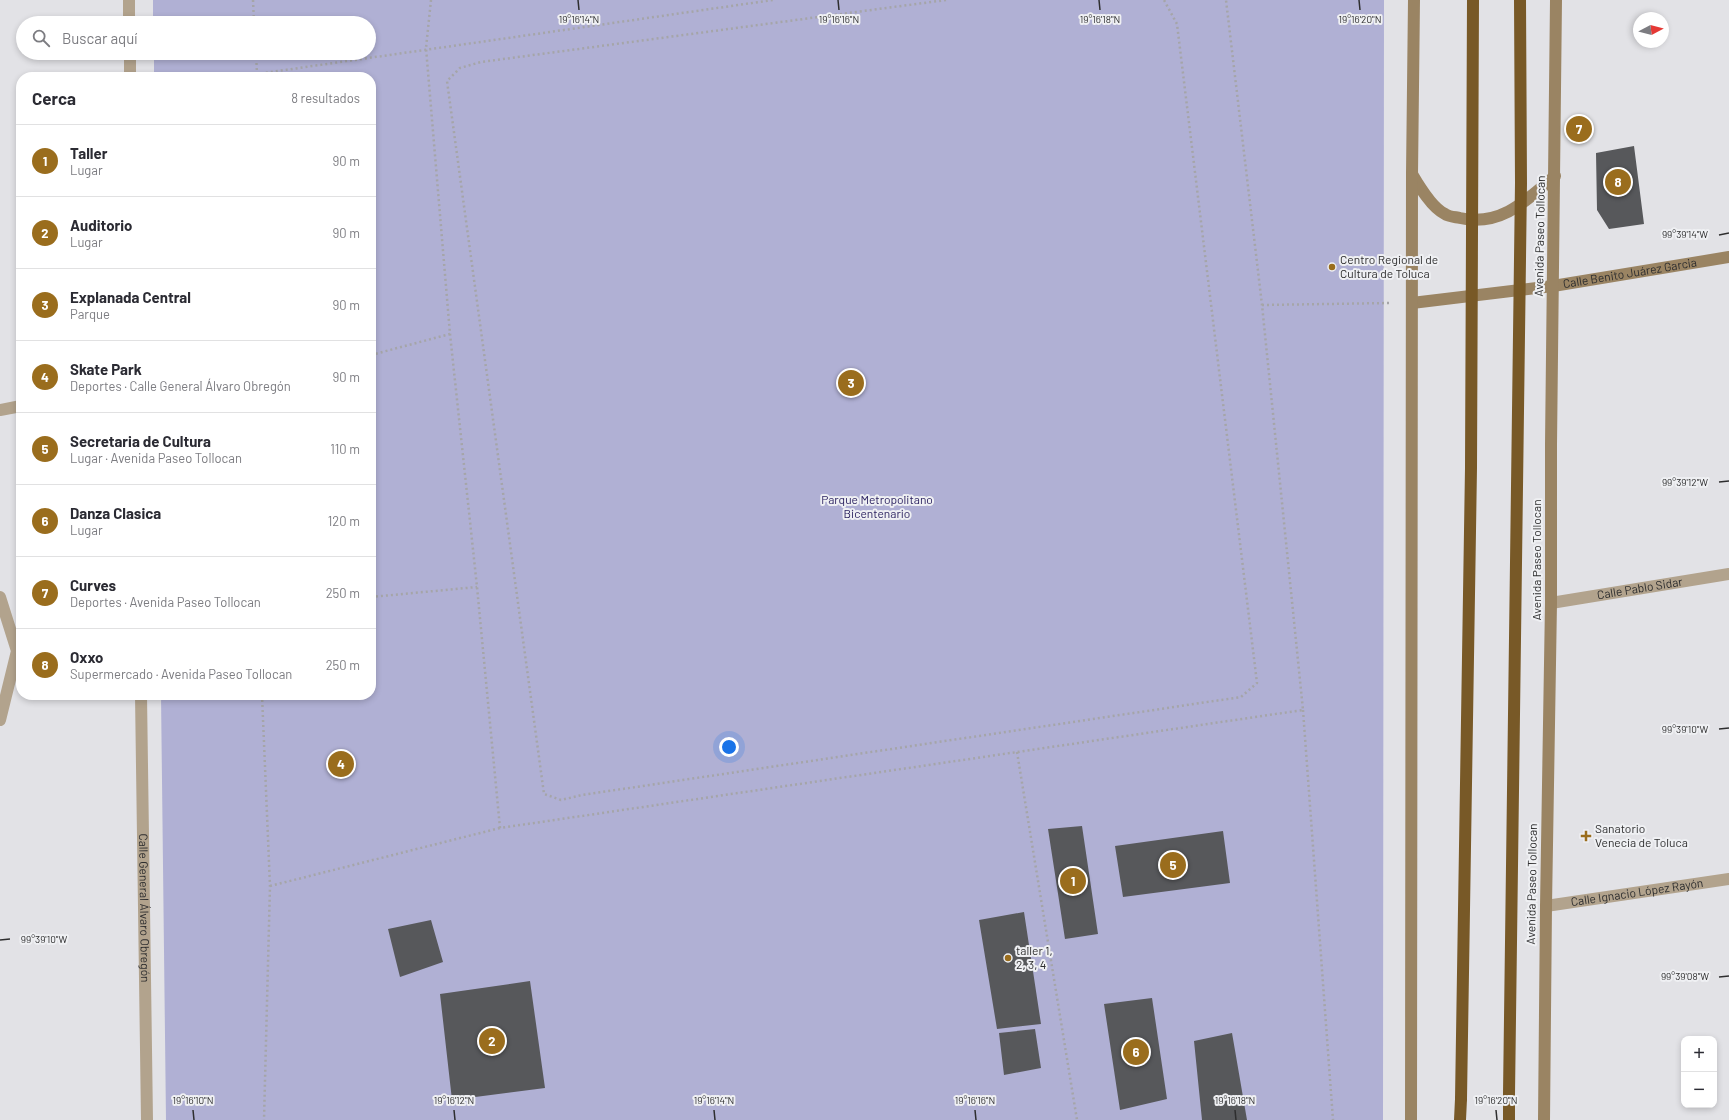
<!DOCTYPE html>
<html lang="es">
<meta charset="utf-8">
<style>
:root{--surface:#fff;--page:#f7f7f7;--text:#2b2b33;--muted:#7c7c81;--line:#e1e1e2;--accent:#9a6d1d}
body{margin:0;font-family:Barlow,sans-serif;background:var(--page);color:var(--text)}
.controls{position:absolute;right:12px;bottom:12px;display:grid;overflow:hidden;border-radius:8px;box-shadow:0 2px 6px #0003}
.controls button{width:36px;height:36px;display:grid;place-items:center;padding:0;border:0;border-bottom:1px solid var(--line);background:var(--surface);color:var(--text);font:20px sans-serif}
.compass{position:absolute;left:1633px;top:12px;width:36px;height:36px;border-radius:50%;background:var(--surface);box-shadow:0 2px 6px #0003;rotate:83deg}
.you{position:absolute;left:729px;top:747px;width:14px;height:14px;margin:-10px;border:3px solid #fff;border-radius:50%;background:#1a73e8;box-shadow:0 0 0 6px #1a73e833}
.badge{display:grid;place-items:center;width:26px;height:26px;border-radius:50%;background:var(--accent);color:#fff;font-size:13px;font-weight:700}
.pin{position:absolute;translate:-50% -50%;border:2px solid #fff;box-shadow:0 1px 4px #0006}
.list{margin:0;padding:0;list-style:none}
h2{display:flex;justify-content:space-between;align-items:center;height:52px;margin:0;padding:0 16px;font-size:17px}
h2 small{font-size:13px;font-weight:400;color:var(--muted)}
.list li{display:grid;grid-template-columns:26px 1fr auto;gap:12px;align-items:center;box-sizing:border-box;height:72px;padding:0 16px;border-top:1px solid var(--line)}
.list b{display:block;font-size:15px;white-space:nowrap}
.list p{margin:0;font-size:13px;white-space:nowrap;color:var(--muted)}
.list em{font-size:13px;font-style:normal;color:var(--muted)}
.icon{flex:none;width:22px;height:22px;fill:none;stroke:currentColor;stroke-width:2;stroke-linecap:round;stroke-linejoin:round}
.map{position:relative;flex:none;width:1729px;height:1120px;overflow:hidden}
.search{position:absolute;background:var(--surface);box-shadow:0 2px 6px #0003;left:16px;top:16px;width:360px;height:44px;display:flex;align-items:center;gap:10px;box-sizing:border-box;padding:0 14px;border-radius:22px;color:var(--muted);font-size:15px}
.panel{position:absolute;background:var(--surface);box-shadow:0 2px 6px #0003;left:16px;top:72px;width:360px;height:628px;border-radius:16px}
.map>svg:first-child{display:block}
.green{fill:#b0b0d4}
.building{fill:#57585b}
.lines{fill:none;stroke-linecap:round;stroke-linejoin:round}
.path{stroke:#a5a5a8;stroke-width:2.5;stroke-dasharray:2 3;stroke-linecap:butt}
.lane{stroke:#b2a38d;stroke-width:12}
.street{stroke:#b2a38d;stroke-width:12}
.secondary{stroke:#9a8463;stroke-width:12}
.highway{stroke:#785927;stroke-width:12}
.highway-bridge{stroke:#785927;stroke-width:12}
.ticks{fill:none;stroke:#2e2e2f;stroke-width:1.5}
.poi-dot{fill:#9a6d1d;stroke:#eff0f3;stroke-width:1.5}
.labels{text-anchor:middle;stroke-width:4;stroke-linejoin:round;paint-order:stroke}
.street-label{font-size:12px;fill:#2e2e2f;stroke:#eff0f3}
.poi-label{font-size:12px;fill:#2e2e2f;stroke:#eff0f3;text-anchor:start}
.park-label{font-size:12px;fill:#261c5c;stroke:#eff0f3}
.ticks-label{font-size:10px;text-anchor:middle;fill:#2e2e2f;stroke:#eff0f3;stroke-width:4;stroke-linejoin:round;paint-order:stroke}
</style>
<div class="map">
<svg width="1729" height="1120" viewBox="0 0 1729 1120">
<rect width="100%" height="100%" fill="#e2e2e6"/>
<path class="green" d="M153 0H1384L1383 1120H166L161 695H371V77H154V53H369V23H153Z"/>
<path class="building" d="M1634 146 1644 224 1609 229 1597 210 1596 153Z
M1082 826 1098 934 1065 939 1048 829Z
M1223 831 1230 883 1123 897 1115 846Z
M1024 912 1041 1024 997 1029 979 920Z
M431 920 443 962 400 977 388 929Z
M530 981 545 1088 452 1100 440 994Z
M1152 998 1167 1099 1120 1110 1104 1004Z
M1035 1029 1041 1068 1004 1075 999 1033Z
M1232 1033 1247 1120H1202L1194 1041Z"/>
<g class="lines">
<path class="path" d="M253 0 254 23
M431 0 426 48 450 334 477 587 500 828 1303 710 1262 305 1226 0
M946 0 481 62 460 68 447 81 544 794 561 800 582 795 1241 697 1257 683 1177 24 1164 0
M256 53 257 74 773 0
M1262 305 1391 303
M371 355 450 334
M371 597 477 587
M262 695 270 886 264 1120
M1303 710 1333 1120
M1017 752 1077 1120
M270 886 500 828"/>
<path class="lane" d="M0 597 17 651 0 720"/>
<g class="street">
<path d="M129 0V23"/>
<path d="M130 53V77"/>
<path d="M0 410 21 406"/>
<path id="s1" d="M1551 603 1729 574"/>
<path id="s2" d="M141 695 147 1120"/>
<path id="s3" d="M1546 906 1729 879"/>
</g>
<g class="secondary">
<path d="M1412 174C1419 186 1432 208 1445 214 1449 217 1456 217 1460 218 1501 227 1527 200 1555 176"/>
<path id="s4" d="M1412 303 1553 286 1729 257"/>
<path d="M1411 1120 1412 174 1414 0"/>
<path d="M1544 1120 1546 906 1551 603V445L1556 0"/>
</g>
<path class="highway" d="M1460 1120 1461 1099
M1509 1120V1094"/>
<path class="highway-bridge" d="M1509 1094 1521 183 1520 0
M1461 1099 1471 468 1473 0"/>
</g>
<path class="ticks" d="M578 0 579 10M838 0 839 10M1099 0 1100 10M1359 0 1360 10M1719 235 1729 233M1719 482 1729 481M1719 729 1729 728M0 940 10 939M1719 977 1729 976M193 1110 194 1120M454 1110 455 1120M714 1110 715 1120M975 1110 976 1120M1235 1110 1236 1120M1496 1110 1497 1120"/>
<g class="poi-dot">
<circle cx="1332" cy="267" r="4"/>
<path d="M1584 830h4v4h4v4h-4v4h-4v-4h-4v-4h4z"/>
<circle cx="1008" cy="958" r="4"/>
</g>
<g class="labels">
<g class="street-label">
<text transform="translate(1540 236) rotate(-89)" y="4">Avenida Paseo Tollocan</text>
<text dy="4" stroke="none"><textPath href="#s4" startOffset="220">Calle Benito Juárez Garcia</textPath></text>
<text transform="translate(1537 560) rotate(-90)" y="4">Avenida Paseo Tollocan</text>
<text dy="4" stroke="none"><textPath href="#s1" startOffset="90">Calle Pablo Sidar</textPath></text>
<text transform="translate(1532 884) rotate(-89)" y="4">Avenida Paseo Tollocan</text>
<text dy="4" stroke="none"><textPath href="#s3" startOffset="92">Calle Ignacio López Rayón</textPath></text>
<text dy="4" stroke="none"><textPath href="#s2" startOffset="213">Calle General Álvaro Obregón</textPath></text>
</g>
<g class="poi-label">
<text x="1340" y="264">Centro Regional de<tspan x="1340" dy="14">Cultura de Toluca</tspan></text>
<text x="1595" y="833">Sanatorio<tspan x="1595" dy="14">Venecia de Toluca</tspan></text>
<text x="1016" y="955">taller 1,<tspan x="1016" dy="14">2, 3, 4</tspan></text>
</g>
<g class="park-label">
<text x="877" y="504">Parque Metropolitano<tspan x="877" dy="14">Bicentenario</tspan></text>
</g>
</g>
<g class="ticks-label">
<text x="579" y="23">19°16'14"N</text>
<text x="839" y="23">19°16'16"N</text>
<text x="1100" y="23">19°16'18"N</text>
<text x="1360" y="23">19°16'20"N</text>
<text x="1685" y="238">99°39'14"W</text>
<text x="1685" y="486">99°39'12"W</text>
<text x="1685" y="733">99°39'10"W</text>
<text x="44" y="943">99°39'10"W</text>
<text x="1685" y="980">99°39'08"W</text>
<text x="193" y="1104">19°16'10"N</text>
<text x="454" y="1104">19°16'12"N</text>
<text x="714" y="1104">19°16'14"N</text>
<text x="975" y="1104">19°16'16"N</text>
<text x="1235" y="1104">19°16'18"N</text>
<text x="1496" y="1104">19°16'20"N</text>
</g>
</svg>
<div class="controls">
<button>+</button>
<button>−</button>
</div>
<svg class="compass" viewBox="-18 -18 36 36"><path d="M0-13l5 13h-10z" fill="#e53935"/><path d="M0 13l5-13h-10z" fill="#7c7c81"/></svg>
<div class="you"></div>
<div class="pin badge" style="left:1073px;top:881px">1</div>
<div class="pin badge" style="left:492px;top:1041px">2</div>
<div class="pin badge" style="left:851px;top:383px">3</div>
<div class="pin badge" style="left:341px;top:764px">4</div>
<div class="pin badge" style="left:1173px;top:865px">5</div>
<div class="pin badge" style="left:1136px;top:1052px">6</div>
<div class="pin badge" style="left:1579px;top:129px">7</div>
<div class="pin badge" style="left:1618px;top:182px">8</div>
<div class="search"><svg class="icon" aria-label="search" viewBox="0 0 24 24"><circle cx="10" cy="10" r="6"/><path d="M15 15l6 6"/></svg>Buscar aquí</div>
<section class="panel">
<h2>Cerca<small>8 resultados</small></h2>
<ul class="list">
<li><span class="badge">1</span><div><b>Taller</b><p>Lugar</p></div><em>90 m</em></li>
<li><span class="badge">2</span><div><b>Auditorio</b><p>Lugar</p></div><em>90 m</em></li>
<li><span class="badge">3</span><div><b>Explanada Central</b><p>Parque</p></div><em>90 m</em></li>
<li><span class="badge">4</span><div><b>Skate Park</b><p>Deportes · Calle General Álvaro Obregón</p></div><em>90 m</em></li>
<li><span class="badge">5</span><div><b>Secretaria de Cultura</b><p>Lugar · Avenida Paseo Tollocan</p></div><em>110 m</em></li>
<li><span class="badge">6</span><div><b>Danza Clasica</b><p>Lugar</p></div><em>120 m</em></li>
<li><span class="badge">7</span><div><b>Curves</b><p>Deportes · Avenida Paseo Tollocan</p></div><em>250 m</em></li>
<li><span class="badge">8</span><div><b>Oxxo</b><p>Supermercado · Avenida Paseo Tollocan</p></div><em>250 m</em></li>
</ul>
</section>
</div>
